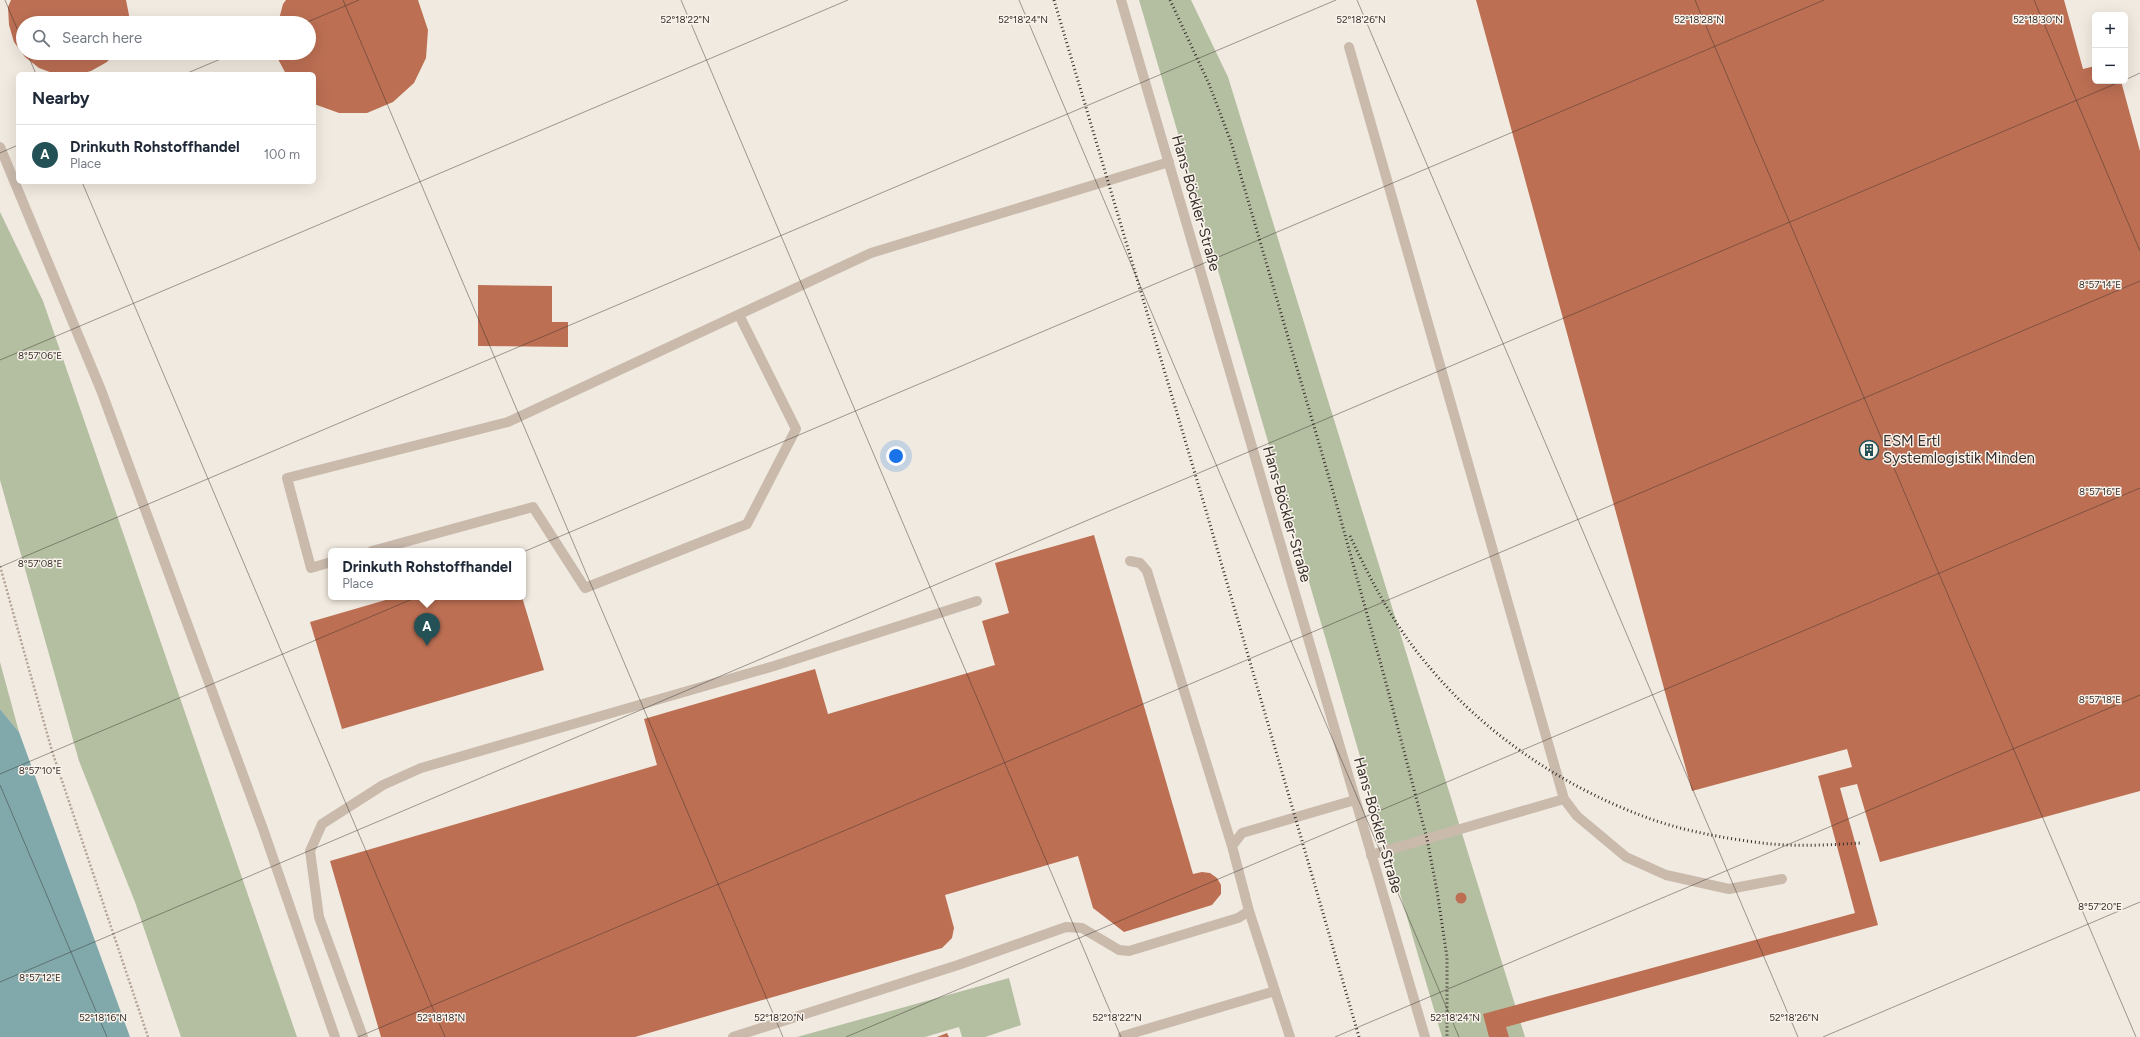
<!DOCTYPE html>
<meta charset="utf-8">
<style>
:root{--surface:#fff;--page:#f2f2f3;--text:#1f2937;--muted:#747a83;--line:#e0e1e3;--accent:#235156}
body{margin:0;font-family:Figtree,sans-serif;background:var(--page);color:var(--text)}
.controls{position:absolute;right:12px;top:12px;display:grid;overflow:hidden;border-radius:6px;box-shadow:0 4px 16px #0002}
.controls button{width:36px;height:36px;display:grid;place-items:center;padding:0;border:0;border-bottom:1px solid var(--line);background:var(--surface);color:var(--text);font:20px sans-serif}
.you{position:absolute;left:896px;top:456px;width:14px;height:14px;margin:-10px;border:3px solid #fff;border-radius:50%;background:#1a73e8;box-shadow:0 0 0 6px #1a73e833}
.badge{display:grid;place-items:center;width:26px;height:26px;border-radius:50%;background:var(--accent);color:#fff;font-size:13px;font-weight:700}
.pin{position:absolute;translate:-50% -33px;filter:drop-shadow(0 1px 2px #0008)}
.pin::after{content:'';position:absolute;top:21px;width:14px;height:12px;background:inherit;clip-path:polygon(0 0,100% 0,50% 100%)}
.popup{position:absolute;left:328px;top:548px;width:198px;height:52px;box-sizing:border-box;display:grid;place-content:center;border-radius:6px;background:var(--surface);filter:drop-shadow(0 1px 3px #0005);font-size:13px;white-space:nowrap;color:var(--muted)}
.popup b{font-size:15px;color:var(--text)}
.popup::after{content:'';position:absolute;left:50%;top:100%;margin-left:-8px;border:8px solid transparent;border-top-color:var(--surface)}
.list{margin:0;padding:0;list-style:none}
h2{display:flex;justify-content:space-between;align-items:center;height:52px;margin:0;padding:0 16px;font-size:17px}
h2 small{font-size:13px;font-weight:400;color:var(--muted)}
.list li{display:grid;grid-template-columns:26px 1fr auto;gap:12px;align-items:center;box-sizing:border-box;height:60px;padding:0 16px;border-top:1px solid var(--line)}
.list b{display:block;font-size:15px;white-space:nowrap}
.list p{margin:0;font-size:13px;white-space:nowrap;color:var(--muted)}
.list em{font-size:13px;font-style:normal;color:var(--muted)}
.icon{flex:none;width:22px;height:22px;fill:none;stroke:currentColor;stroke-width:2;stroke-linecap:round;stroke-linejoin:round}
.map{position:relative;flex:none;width:2140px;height:1037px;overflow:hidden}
.search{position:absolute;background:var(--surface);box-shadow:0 4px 16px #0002;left:16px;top:16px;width:300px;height:44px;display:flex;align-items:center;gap:10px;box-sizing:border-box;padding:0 14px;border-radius:22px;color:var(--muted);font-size:15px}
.panel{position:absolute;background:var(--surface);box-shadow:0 4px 16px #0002;left:16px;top:72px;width:300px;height:112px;border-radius:6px}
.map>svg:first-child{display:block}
.green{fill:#b4bfa1}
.water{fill:#81a9ac}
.building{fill:#bc6f53}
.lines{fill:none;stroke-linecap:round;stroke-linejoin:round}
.path{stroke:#b4a497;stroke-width:2.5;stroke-dasharray:2 2;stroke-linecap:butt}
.service{stroke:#c9baac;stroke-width:10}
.minor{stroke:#c9baac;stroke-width:10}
.rail{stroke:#372f2b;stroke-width:3;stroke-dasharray:1 3;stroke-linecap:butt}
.ticks{fill:none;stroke:#372f2b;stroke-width:1;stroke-opacity:0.45}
.labels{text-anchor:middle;stroke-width:3;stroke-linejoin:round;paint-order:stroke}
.street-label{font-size:15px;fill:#372f2b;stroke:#f9f3ec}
.poi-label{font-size:15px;fill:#372f2b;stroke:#f9f3ec;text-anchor:start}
.ticks-label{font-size:10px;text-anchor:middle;fill:#372f2b;stroke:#f9f3ec;stroke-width:3;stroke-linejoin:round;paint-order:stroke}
</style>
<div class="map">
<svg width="2140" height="1037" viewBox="0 0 2140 1037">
<rect width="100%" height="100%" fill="#f1eae0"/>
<path class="green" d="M1139 0H1191L1228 77 1525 1037H1442Z
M0 212 43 301 297 1037H181L135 902 79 761 0 480Z
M0 662 19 732 0 709Z
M1009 978 1021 1025 985 1037H962L959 1027 925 1037H797Z"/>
<path class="water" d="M0 709 19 732 130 1037H0Z"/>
<path class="building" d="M11 0H126L129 15 128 23H23V53H115L107 62 91 71 80 74H55L39 68 25 57 14 42 9 25 8 7Z
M286 0H418L428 30 426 58 414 83 393 102 367 113H339L314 104V74H286L278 59V53H309V23H278L283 4Z
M1476 0H2064L2083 69 2095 66V81H2121L2140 151V791L1880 862 1857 784 1840 788 1878 925 1506 1027 1509 1037H1489L1483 1014 1855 913 1818 776 1852 767 1847 749 1692 791Z
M478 285 552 286V322H568V347L478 346Z
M1094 535 1193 874 1202 872 1210 873 1217 878 1221 885V894L1212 905 1124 932 1093 908 1078 856 945 895 954 928 952 938 942 948 635 1037H381L330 861 657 765 644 719 815 669 828 714 995 665 982 621 1009 613 995 563Z
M396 597H522L544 670 342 729 310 622Z
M1455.5 898a5.5 5.5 0 1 1 11 0a5.5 5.5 0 1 1-11 0Z
M947 1033 949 1037H937Z"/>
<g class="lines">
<path class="path" d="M0 566 52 751 148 1037"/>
<path class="service" d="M1349 47 1564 799 1371 855
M0 147 101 390 263 829 335 1037
M372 551 533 507 585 588 747 524 796 429 739 315
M1130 561 1140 563 1147 571 1232 846
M331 562 311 568 287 478 508 422 871 253 1169 162
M1564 799 1577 816 1626 857 1666 875 1729 889 1782 879
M1249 911 1290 1037
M1123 1036 1275 991
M363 1037 319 917 310 851 322 824 383 785 421 768 774 666 977 601
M733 1037 958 965 1066 927 1082 928 1119 950 1129 951 1238 918 1249 911 1232 846 1242 833 1355 800"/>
<path class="minor" d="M1121 0 1425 1037"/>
<path class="rail" d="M1054 0 1207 514 1359 1037
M1170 0 1209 84 1231 142 1332 488 1385 679 1427 839 1437 891 1447 957V1037
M1350 536C1371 581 1394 625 1426 663 1481 731 1559 784 1640 815 1678 830 1722 838 1762 843 1794 847 1829 845 1861 843"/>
</g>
<path class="ticks" d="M5 0 23 43M343 0 783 1037M681 0 1121 1037M1019 0 1459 1037M1357 0 1798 1037M1695 0 2136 1037M2034 0 2140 251M305 23 359 0M27 53 36 74M185 74 235 53M2125 80 2140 73M0 153 18 145M82 182 445 1037M0 360 848 0M0 567 1336 0M0 774 1824 0M0 785 107 1037M0 982 2122 81M358 1037 2140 281M846 1037 2140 488M1335 1037 2140 695M1823 1037 2140 902"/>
<defs>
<g id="building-ring" transform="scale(1)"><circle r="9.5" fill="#f9f3ec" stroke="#235156" stroke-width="1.5"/><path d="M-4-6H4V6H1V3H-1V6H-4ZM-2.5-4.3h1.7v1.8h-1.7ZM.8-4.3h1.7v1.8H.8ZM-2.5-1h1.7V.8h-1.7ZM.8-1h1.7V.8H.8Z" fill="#235156"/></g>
</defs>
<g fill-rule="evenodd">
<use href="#building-ring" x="1869" y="450"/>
</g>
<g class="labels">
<g class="street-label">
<text transform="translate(1196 203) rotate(74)" y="5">Hans-Böckler-Straße</text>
<text transform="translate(1287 514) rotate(74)" y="5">Hans-Böckler-Straße</text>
<text transform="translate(1378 825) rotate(74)" y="5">Hans-Böckler-Straße</text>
</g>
<g class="poi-label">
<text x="1883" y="446">ESM Ertl<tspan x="1883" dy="17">Systemlogistik Minden</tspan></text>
</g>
</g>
<g class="ticks-label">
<text x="685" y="23">52°18'22"N</text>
<text x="1023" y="23">52°18'24"N</text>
<text x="1361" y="23">52°18'26"N</text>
<text x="1699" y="23">52°18'28"N</text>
<text x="2038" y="23">52°18'30"N</text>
<text x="2100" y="288">8°57'14"E</text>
<text x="40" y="359">8°57'06"E</text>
<text x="2100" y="495">8°57'16"E</text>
<text x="40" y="567">8°57'08"E</text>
<text x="2100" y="703">8°57'18"E</text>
<text x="40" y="774">8°57'10"E</text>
<text x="2100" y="910">8°57'20"E</text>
<text x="40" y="981">8°57'12"E</text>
<text x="103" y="1021">52°18'16"N</text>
<text x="441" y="1021">52°18'18"N</text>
<text x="779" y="1021">52°18'20"N</text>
<text x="1117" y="1021">52°18'22"N</text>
<text x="1455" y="1021">52°18'24"N</text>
<text x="1794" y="1021">52°18'26"N</text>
</g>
</svg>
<div class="controls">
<button>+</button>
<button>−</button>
</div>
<div class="you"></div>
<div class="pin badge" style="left:427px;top:646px">A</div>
<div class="popup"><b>Drinkuth Rohstoffhandel</b>Place</div>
<div class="search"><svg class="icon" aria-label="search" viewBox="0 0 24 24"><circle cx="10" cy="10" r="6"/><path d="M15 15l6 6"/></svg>Search here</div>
<section class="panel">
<h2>Nearby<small></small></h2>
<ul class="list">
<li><span class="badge">A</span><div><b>Drinkuth Rohstoffhandel</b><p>Place</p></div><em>100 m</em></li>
</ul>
</section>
</div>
